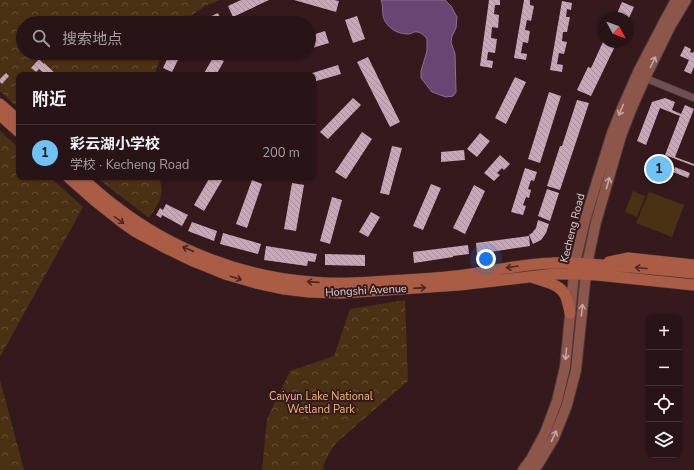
<!DOCTYPE html>
<html lang="zh">
<meta charset="utf-8">
<style>
:root{--surface:#281416;--page:#342123;--text:#f1f3f6;--muted:#a59ea1;--line:#443335;--accent:#6fc2f4}
body{margin:0;font-family:"Nunito Sans","Noto Sans SC",sans-serif;background:var(--page);color:var(--text)}
.controls{position:absolute;right:12px;bottom:12px;display:grid;overflow:hidden;border-radius:8px;box-shadow:0 1px 3px #0004}
.controls button{width:36px;height:36px;display:grid;place-items:center;padding:0;border:0;border-bottom:1px solid var(--line);background:var(--surface);color:var(--text);font:20px sans-serif}
.compass{position:absolute;left:598px;top:12px;width:36px;height:36px;border-radius:50%;background:var(--surface);box-shadow:0 1px 3px #0004;rotate:131deg}
.you{position:absolute;left:486px;top:259px;width:14px;height:14px;margin:-10px;border:3px solid #fff;border-radius:50%;background:#1a73e8;box-shadow:0 0 0 6px #1a73e833}
.badge{display:grid;place-items:center;width:26px;height:26px;border-radius:50%;background:var(--accent);color:#111;font-size:13px;font-weight:700}
.pin{position:absolute;translate:-50% -50%;border:2px solid #fff;box-shadow:0 1px 4px #0006}
.list{margin:0;padding:0;list-style:none}
h2{display:flex;justify-content:space-between;align-items:center;height:52px;margin:0;padding:0 16px;font-size:17px}
h2 small{font-size:13px;font-weight:400;color:var(--muted)}
.list li{display:grid;grid-template-columns:26px 1fr auto;gap:12px;align-items:center;box-sizing:border-box;height:56px;padding:0 16px;border-top:1px solid var(--line)}
.list b{display:block;font-size:15px;white-space:nowrap}
.list p{margin:0;font-size:13px;white-space:nowrap;color:var(--muted)}
.list em{font-size:13px;font-style:normal;color:var(--muted)}
.icon{flex:none;width:22px;height:22px;fill:none;stroke:currentColor;stroke-width:2;stroke-linecap:round;stroke-linejoin:round}
.map{position:relative;flex:none;width:694px;height:470px;overflow:hidden}
.search{position:absolute;background:var(--surface);box-shadow:0 1px 3px #0004;left:16px;top:16px;width:300px;height:44px;display:flex;align-items:center;gap:10px;box-sizing:border-box;padding:0 14px;border-radius:22px;color:var(--muted);font-size:15px}
.panel{position:absolute;background:var(--surface);box-shadow:0 1px 3px #0004;left:16px;top:72px;width:300px;height:108px;border-radius:8px}
.map>svg:first-child{display:block}
.park{fill:url(#park-crowns)}
.pitch{fill:#4a3113}
.water{fill:#694573;stroke:#8d6e8f}
.building{fill:url(#building-back-hatch)}
.lines{fill:none;stroke-linecap:round;stroke-linejoin:round}
.minor-casing{stroke:#4b3537;stroke-width:8}
.secondary-casing{stroke:#4b3537;stroke-width:12}
.primary-casing{stroke:#4b3537;stroke-width:12}
.minor{stroke:#6f5052;stroke-width:7}
.secondary{stroke:#8c564b;stroke-width:10}
.primary{stroke:#aa5d44;stroke-width:11}
.oneway{stroke:#c4a5a2}
.oneway2{stroke:#4c2725}
.labels{text-anchor:middle;stroke-width:4;stroke-linejoin:round;paint-order:stroke}
.street-label{font-size:11px;fill:#e2cfd1;stroke:#351a1d}
.park-label{font-size:11px;fill:#f8b870;stroke:#351a1d}
</style>
<div class="map">
<svg width="694" height="470" viewBox="0 0 694 470">
<defs>
<pattern id="park-crowns" width="20" height="18" patternUnits="userSpaceOnUse"><rect width="20" height="18" fill="#4a3113"/><path d="M2 6a3 3 0 1 1 6 0M12 15a3 3 0 1 1 6 0" fill="none" stroke="#644e34"/></pattern>
<pattern id="building-back-hatch" width="6" height="6" patternUnits="userSpaceOnUse"><rect width="6" height="6" fill="#c7a8b8"/><path d="M-1 5l2 2M0 0l6 6M5-1l2 2" fill="none" stroke="#a68e9a"/></pattern>
</defs>
<rect width="100%" height="100%" fill="#351a1d"/>
<path class="park" d="M0 0H220L205 6 183 21 181 23H23V53H162L156 70 155 75H19V109L0 91Z
M0 131 19 148V177H50L83 207 0 357Z
M96 177H159C165 198 159 201 149 218Z
M405 300 408 381 337 442C330 451 325 459 323 470H262L267 419 290 371 334 356 350 309Z
M0 380 24 470H0Z"/>
<path class="pitch" d="M633 191 645 196 637 217 625 212Z
M649 192 684 205 672 237 636 223Z"/>
<path class="water" d="M381 0H445L451 6 457 17 456 28 452 36 451 42 455 54 456 92 453 96 446 97 432 92 421 78V71L427 51V39C424 35 420 31 414 32 412 33 410 34 408 34 399 34 390 30 385 21 381 15 384 7 381 0Z"/>
<path class="building" d="M241 0H269L233 17 228 6Z
M294 0H334L339 1 336 12Z
M489 0H500V5H495L494 14 499 15 498 28 492 27 491 38 497 39 495 53 488 52 487 60 493 61 492 68 480 66Z
M524 0H530V5L534 6 531 21 527 20 525 30 530 31 528 43 523 42 521 53 527 54 526 60 514 58Z
M562 1 572 3 571 10 567 9 566 17H570L567 32H563L562 41 567 42 564 54 559 53 557 64 563 65 562 72 550 70Z
M622 2 634 7 629 18H615Z
M218 13 223 23H196Z
M357 16 365 39 353 43 345 20Z
M325 31 329 43 309 49V36Z
M603 42H617L591 96 577 90 588 67 591 68Z
M685 46 691 49 690 52 693 53 694 51V67L691 74 684 71 689 60 680 56Z
M170 53 181 54 172 72 163 68Z
M214 56 224 61 216 75H203Z
M368 57 400 122 390 127 357 62Z
M39 59 44 64V63L57 75H41L44 73 39 69 36 72 31 68Z
M338 65 341 74 313 82V75H306Z
M6 73 9 76 2 84 0 82V79Z
M515 77 526 82 506 124 495 118Z
M549 92 561 96 540 163 528 159Z
M353 98 361 105 328 139 320 132Z
M665 98 675 102 672 110 681 114 685 105 694 109 675 157 694 164V166L665 155 680 116 660 108 646 145 637 141 652 102Z
M577 100 589 103 560 190 547 186 560 146H562Z
M362 132 372 139 346 179 335 172Z
M480 133 490 141 477 157 467 149Z
M392 146 402 148 389 195 380 193Z
M464 150 465 160 441 162V152Z
M500 155 510 164 504 170 502 168 497 173 500 175 494 181 484 173Z
M675 167 690 173 688 178 673 172Z
M525 168 537 172 534 181 531 180 528 189 531 190 529 198 526 197 523 205 526 206 523 215 511 212Z
M210 177H224L204 211 194 205Z
M252 180 262 184 247 228 236 224Z
M292 183 304 185 296 231 284 229Z
M431 184 441 188 423 230 413 226Z
M474 185 485 191 465 234 453 228Z
M547 189 559 193 550 221 538 216Z
M332 197 342 200 330 244 320 241Z
M166 204 188 215 182 226 162 215 161 218 156 215 160 208 163 210Z
M371 212 380 217 368 237 359 232Z
M538 220 549 224 546 233 541 240 533 244 529 235 532 233 536 228Z
M192 222 217 231 214 241 188 231Z
M223 233 261 244 258 254 220 244Z
M529 236 530 246 477 254 476 243Z
M468 245 469 254 453 256V257L414 263 413 252Z
M266 246 317 254 315 262 308 261 307 266 264 260Z
M325 254 365 255V266L325 265Z"/>
<g class="lines">
<g class="minor-casing">
<path id="minor" d="M645 78 694 98"/>
</g>
<g class="secondary-casing">
<path id="secondary" d="M523 470 531 459 545 433 557 401 565 367 575 263 585 220 612 133 623 106 639 70 664 22 676 0
M534 470 539 463 554 438 567 405 576 370 587 264 596 222 621 136 631 110 645 78 670 27 686 0"/>
</g>
<g class="primary-casing">
<path id="primary" d="M0 104 19 121
M0 115 19 132
M68 177 94 200 123 223 136 232 164 247 193 261 225 274 256 283 284 289 309 292 342 293 459 285 555 274H574L597 275 694 285
M81 177C93 188 105 199 118 208 173 250 242 277 311 282 342 285 374 282 405 280 422 279 439 278 456 276 489 272 520 264 552 263 570 262 587 264 604 265 634 267 664 270 694 273
M609 262 628 258 694 265
M534 278C546 282 561 284 566 297 568 302 569 308 570 313"/>
</g>
<use href="#minor" class="minor"/>
<use href="#secondary" class="secondary"/>
<use href="#primary" class="primary"/>
</g>
<defs><path id="oneway-shaft" d="M-6 0H5M1.5-3L5.5 0L1.5 3" fill="none" stroke-width="1.6" stroke-linecap="round" stroke-linejoin="round"/></defs>
<g class="oneway">
<use href="#oneway-shaft" transform="translate(653 62) rotate(-64)"/>
<use href="#oneway-shaft" transform="translate(621 110) rotate(112)"/>
<use href="#oneway-shaft" transform="translate(608 183) rotate(-74)"/>
<use href="#oneway-shaft" transform="translate(582 310) rotate(-84)"/>
<use href="#oneway-shaft" transform="translate(566 354) rotate(95)"/>
<use href="#oneway-shaft" transform="translate(554 436) rotate(-65)"/>
</g>
<g class="oneway2">
<use href="#oneway-shaft" transform="translate(119 220) rotate(36)"/>
<use href="#oneway-shaft" transform="translate(188 249) rotate(-156)"/>
<use href="#oneway-shaft" transform="translate(512 267) rotate(171)"/>
<use href="#oneway-shaft" transform="translate(641 268) rotate(-175)"/>
<use href="#oneway-shaft" transform="translate(236 278) rotate(18)"/>
<use href="#oneway-shaft" transform="translate(313 282) rotate(-176)"/>
<use href="#oneway-shaft" transform="translate(420 288) rotate(-4)"/>
</g>
<g class="labels">
<g class="street-label">
<text transform="translate(572 228) rotate(-76)" y="4">Kecheng Road</text>
<text transform="translate(366 290) rotate(-3)" y="4">Hongshi Avenue</text>
</g>
<g class="park-label">
<text x="321" y="400">Caiyun Lake National<tspan x="321" dy="13">Wetland Park</tspan></text>
</g>
</g>
</svg>
<div class="controls">
<button>+</button>
<button>−</button>
<button><svg class="icon" aria-label="locate" viewBox="0 0 24 24"><circle cx="12" cy="12" r="6"/><path d="M12 2v4M12 18v4M2 12h4M18 12h4"/></svg></button>
<button><svg class="icon" aria-label="layers" viewBox="0 0 24 24"><path d="M12 4l9 5-9 5-9-5zM3 14l9 5 9-5"/></svg></button>
</div>
<svg class="compass" viewBox="-18 -18 36 36"><path d="M0-13l5 13h-10z" fill="#e53935"/><path d="M0 13l5-13h-10z" fill="#a59ea1"/></svg>
<div class="you"></div>
<div class="pin badge" style="left:659px;top:169px">1</div>
<div class="search"><svg class="icon" aria-label="search" viewBox="0 0 24 24"><circle cx="10" cy="10" r="6"/><path d="M15 15l6 6"/></svg>搜索地点</div>
<section class="panel">
<h2>附近<small></small></h2>
<ul class="list">
<li><span class="badge">1</span><div><b>彩云湖小学校</b><p>学校 · Kecheng Road</p></div><em>200 m</em></li>
</ul>
</section>
</div>
